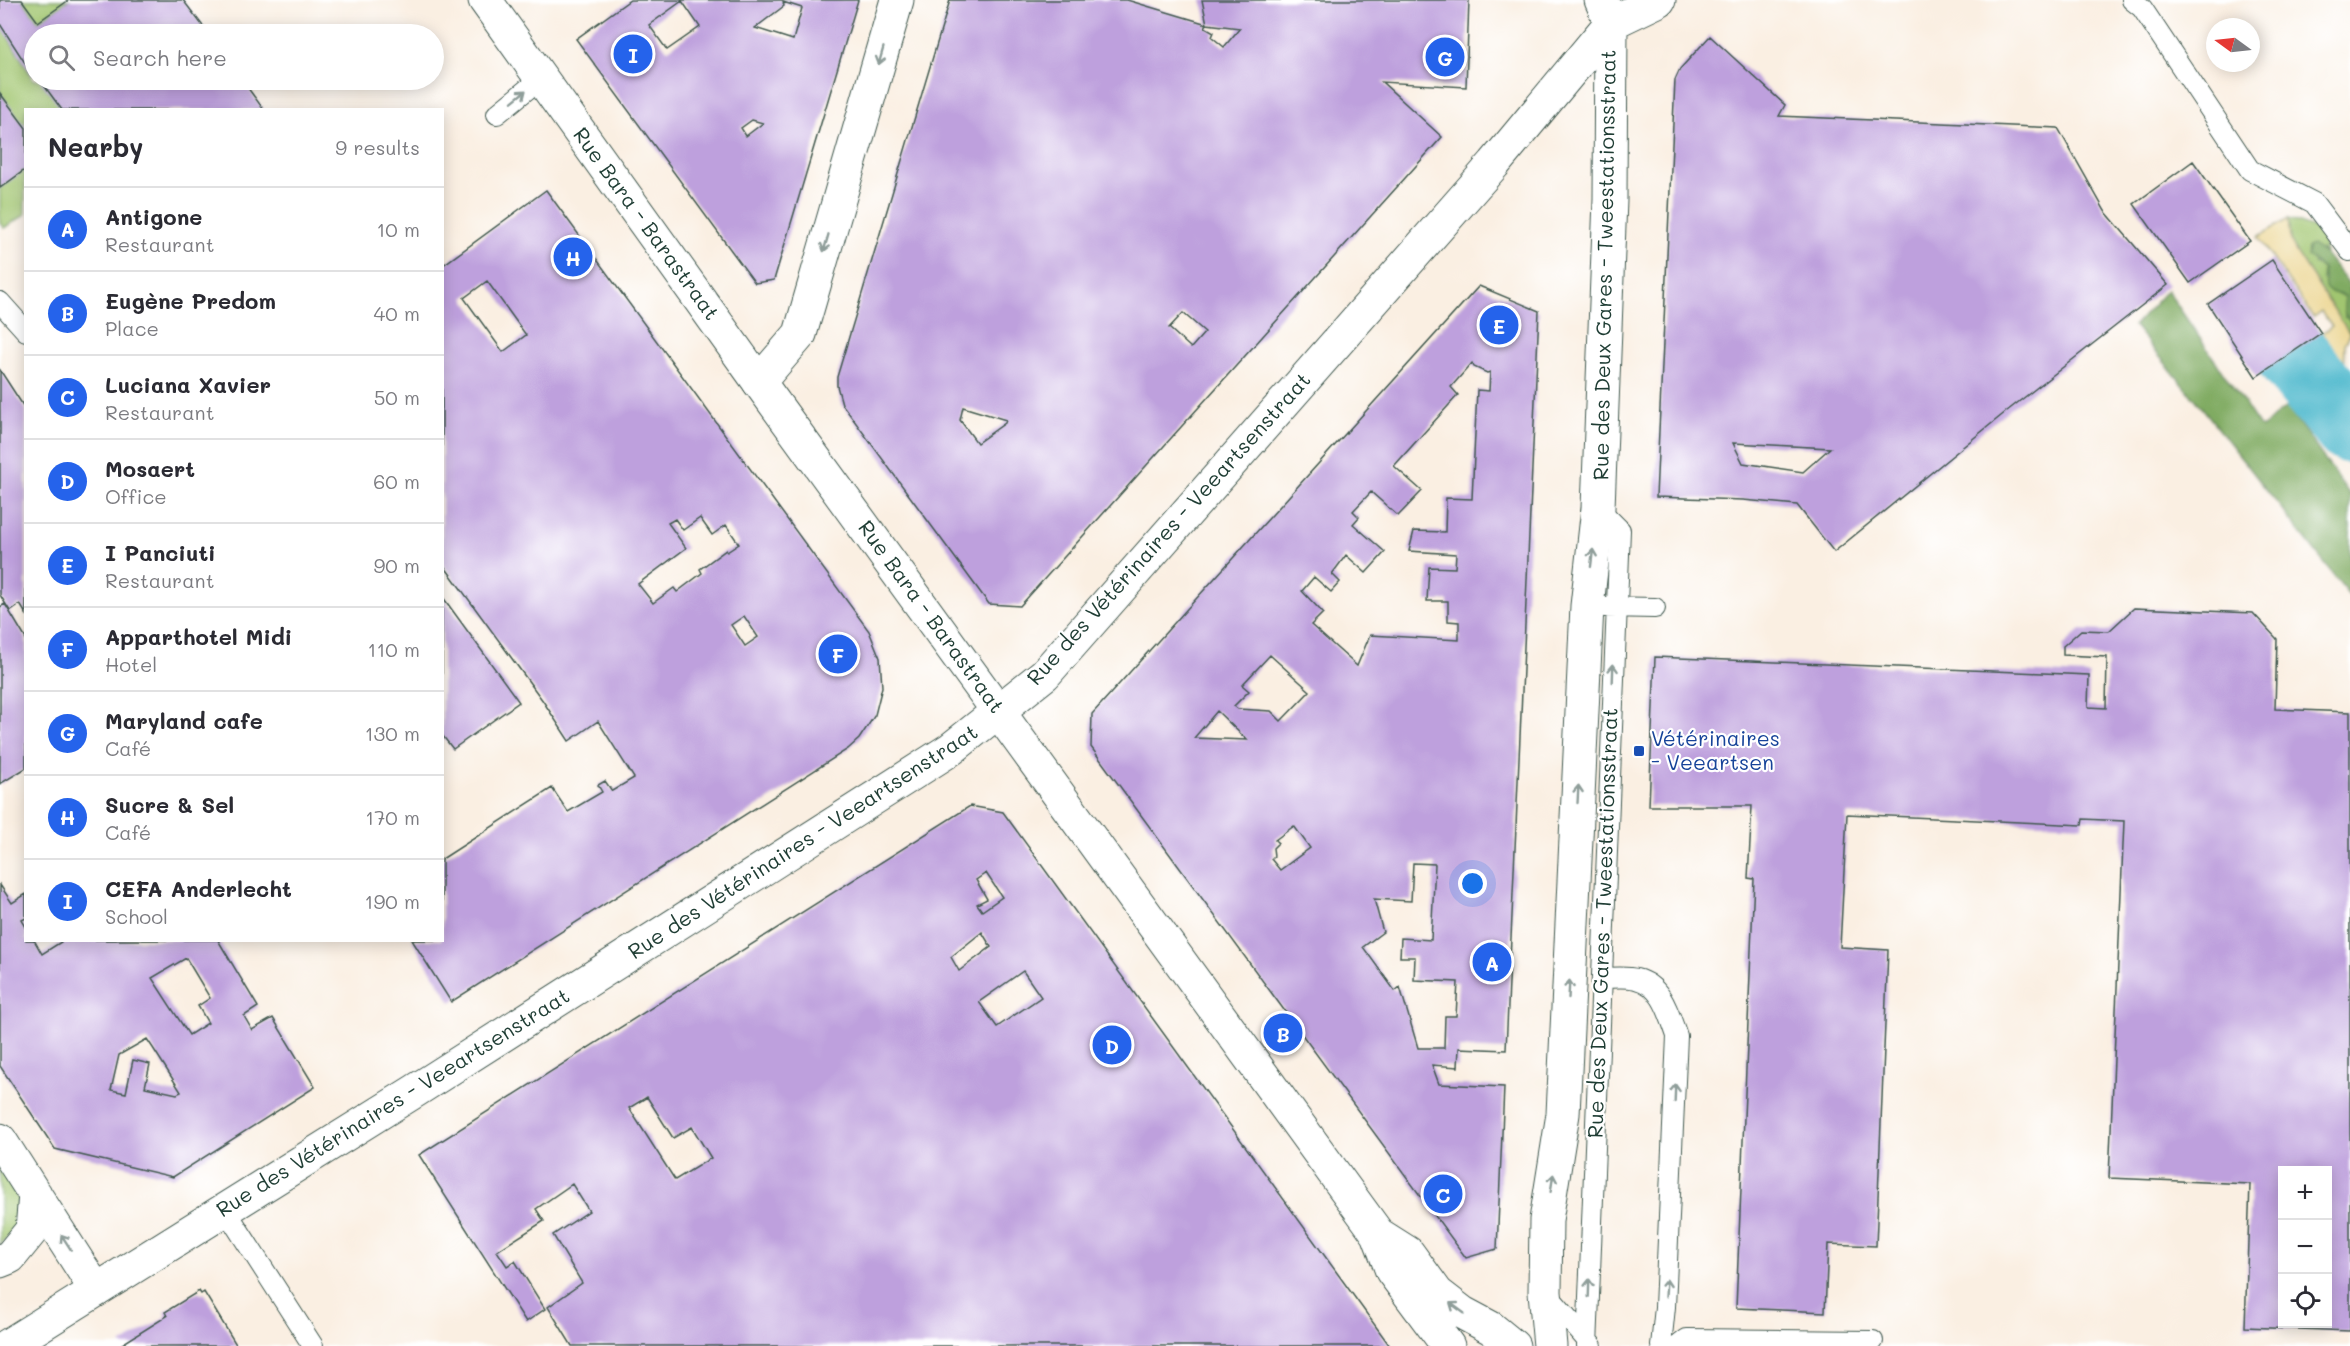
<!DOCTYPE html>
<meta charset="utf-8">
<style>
:root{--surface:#fff;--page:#f7f7f7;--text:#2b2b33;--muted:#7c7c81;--line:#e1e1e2;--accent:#2563eb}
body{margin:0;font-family:Mali,sans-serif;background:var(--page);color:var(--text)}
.controls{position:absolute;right:18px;bottom:18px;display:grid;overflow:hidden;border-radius:0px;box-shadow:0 3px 15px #0003}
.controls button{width:54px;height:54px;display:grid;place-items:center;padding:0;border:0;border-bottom:2px solid var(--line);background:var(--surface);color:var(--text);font:30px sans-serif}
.compass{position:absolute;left:2206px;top:18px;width:54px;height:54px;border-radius:50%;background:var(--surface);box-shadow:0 3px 15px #0003;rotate:285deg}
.you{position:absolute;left:1473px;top:884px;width:21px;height:21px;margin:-15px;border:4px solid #fff;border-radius:50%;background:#1a73e8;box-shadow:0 0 0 9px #1a73e833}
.badge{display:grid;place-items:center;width:39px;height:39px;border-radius:50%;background:var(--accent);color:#fff;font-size:20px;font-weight:700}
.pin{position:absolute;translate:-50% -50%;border:3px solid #fff;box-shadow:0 2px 6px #0006}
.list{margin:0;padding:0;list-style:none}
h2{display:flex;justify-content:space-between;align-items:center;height:78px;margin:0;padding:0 24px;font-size:26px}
h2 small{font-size:20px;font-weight:400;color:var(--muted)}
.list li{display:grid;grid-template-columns:39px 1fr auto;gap:18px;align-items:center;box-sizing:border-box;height:84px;padding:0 24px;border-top:2px solid var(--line)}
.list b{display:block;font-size:22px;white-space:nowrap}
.list p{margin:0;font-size:20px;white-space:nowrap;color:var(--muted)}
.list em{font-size:20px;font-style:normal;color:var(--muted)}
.icon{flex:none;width:33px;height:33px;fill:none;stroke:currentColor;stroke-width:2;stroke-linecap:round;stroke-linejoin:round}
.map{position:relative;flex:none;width:2350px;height:1346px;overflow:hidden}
.search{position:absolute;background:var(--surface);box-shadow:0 3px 15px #0003;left:24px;top:24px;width:420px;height:66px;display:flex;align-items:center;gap:15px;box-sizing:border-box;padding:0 21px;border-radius:33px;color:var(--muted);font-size:22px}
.panel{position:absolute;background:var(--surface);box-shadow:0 3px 15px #0003;left:24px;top:108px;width:420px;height:834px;border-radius:0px}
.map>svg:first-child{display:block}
.green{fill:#a1c670;stroke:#608252;stroke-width:1.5}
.forest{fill:#80ab62;stroke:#50744b;stroke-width:1.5}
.sand{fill:#eeda9e;stroke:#868c69;stroke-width:1.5}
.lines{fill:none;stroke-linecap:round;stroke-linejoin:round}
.river{stroke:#51bace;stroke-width:75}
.building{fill:#bea0dd;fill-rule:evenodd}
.lane-casing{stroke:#40584e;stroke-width:22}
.street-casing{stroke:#40584e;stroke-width:35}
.secondary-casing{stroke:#40584e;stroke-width:35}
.primary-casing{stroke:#40584e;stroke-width:35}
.lane{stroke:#fff;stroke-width:20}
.street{stroke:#fff;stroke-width:33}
.secondary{stroke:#fff;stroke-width:33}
.primary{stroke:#fff;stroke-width:33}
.oneway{stroke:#8f9e9a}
.transit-dot{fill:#1a4fb4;stroke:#fff;stroke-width:2}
.labels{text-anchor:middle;stroke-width:4.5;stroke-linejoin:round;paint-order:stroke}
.street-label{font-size:21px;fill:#1f3d34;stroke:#fff}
.transit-label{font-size:21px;fill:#164399;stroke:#fff;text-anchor:start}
</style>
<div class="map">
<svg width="2350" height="1346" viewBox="0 0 2350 1346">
<rect width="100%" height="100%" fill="#fff"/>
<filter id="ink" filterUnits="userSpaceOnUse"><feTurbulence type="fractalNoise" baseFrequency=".0167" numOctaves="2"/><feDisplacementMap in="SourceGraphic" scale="12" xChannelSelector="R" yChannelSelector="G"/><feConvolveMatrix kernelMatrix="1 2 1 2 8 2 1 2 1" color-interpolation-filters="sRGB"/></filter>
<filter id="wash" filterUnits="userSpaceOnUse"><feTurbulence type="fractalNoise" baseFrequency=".008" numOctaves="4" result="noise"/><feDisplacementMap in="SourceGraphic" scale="24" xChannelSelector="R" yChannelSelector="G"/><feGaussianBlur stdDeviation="1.35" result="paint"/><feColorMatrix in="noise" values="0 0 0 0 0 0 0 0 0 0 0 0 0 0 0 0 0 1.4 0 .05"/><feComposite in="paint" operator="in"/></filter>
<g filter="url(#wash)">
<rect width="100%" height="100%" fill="#faefe2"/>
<path class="green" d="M22 0H69L38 22Z
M0 24 34 80H40L62 109 26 110 25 128 0 93Z
M25 169V215L4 228 0 223V188Z
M2288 219 2313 228 2323 237 2325 254 2321 249 2313 264 2323 269 2322 279 2338 295 2345 296V317L2350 321V334L2296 252 2290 240Z
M0 1152 26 1199 20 1223 0 1245Z"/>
<path class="forest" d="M2312 245 2325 254 2350 286V321C2342 314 2344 306 2345 296L2330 292 2325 288 2323 269 2307 257 2308 247Z
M2167 290 2261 428 2287 406 2350 495V596L2196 400 2134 326Z"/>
<path class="sand" d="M2288 219 2290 240 2296 252 2350 334 2345 344 2344 372 2320 334 2332 326 2321 311 2313 317 2258 237Z"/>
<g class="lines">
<path class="river" d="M2291 354 2350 426"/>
</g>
<g id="blocks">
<path class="building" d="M0 0H22L38 22 69 0H183L209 34H34V77L0 24Z
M630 0H858L774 280 755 283 576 39ZM682 1 700 27 667 50 649 25ZM783 2 802 8 793 40 755 28 784 6ZM752 120 763 123 746 136 741 128Z
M950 0H1127L1207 24 1205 27 1214 32 1212 37 1224 47 1240 28 1207 24 1202 0H1469L1466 87 1382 82 1442 137 1020 606 989 604 842 404 837 386V377ZM1183 313 1205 332 1191 348 1169 328ZM963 407 1006 420 1005 423 977 443 960 420Z
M1710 36 1785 105 1779 116 2058 128 2105 211 2168 285 2007 411 1834 552 1797 505 1743 500 1656 497 1675 80 1680 69ZM1733 443 1830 448 1803 472 1743 463Z
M40 80H242L264 110H62Z
M0 93 26 128V169L0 188Z
M2193 161 2250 241 2190 283 2134 204Z
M546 190 869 631 880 658 882 687 875 715 859 739 848 749 451 1002 412 940H442V859L552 788 568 812 602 792 598 785 605 781 612 791 634 778 598 721 569 741 543 701 442 563V266ZM487 281 526 335 503 352 464 298ZM700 518 712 535 726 525 739 544 727 552 726 550 700 569 702 573 677 592 674 588 653 603 638 584 686 548 668 523 675 519 683 530ZM744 616 758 637 745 646 731 625Z
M2272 260 2321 333 2256 377 2208 304Z
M1479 286 1539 311 1506 1050 1459 1048 1458 1067 1432 1065 1439 1084 1504 1087 1497 1249 1466 1258 1091 747 1092 714ZM1472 363 1474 367 1487 373 1490 372 1489 391 1477 390 1472 499 1446 498 1445 532 1414 531 1409 551 1456 554 1455 568 1429 567 1427 601H1448V621L1459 622V640L1370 635 1357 666 1311 625 1323 613 1302 591 1314 577 1331 592 1340 582 1332 574 1346 555 1366 573 1385 552 1353 524 1359 517 1353 511 1371 492 1398 516 1422 491 1394 466 1458 395 1451 387ZM1270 655 1310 691 1281 721 1271 711 1238 709 1234 706 1249 691 1242 685ZM1217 711 1247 740 1194 738ZM1294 826 1310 848 1280 870 1271 859 1274 856 1273 848 1278 843 1275 840ZM1413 863 1435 864 1431 940 1401 938 1400 957H1415L1414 980 1458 982 1456 1016H1445L1444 1048H1418L1400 987 1395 991 1363 947 1383 932 1374 899 1411 901Z
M0 370 26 410V614L20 604 10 611 0 595Z
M442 596 519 702 453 749 442 735Z
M5 604 26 639V768L0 784V607Z
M2134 608 2253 613 2277 639 2275 709 2350 712V1331L2245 1327 2250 1184 2109 1178 2124 821 2083 819 2082 825 1847 814 1840 947 1888 950 1876 1246 1828 1244 1825 1312 1736 1308 1754 879 1748 878 1752 806H1649L1655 657 2089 675 2088 707 2106 708 2107 657 2063 655V646L2081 630 2109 631ZM2283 1170H2328V1324H2282Z
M970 806 1003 812 1390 1346H572L548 1307 582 1283 553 1235 589 1211 572 1184 536 1209 544 1221 497 1251 507 1266 515 1261 545 1309 526 1322 419 1155ZM986 873 1002 897 982 911 977 904 987 899 976 880ZM982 932 991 947 959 971 951 957ZM1023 971 1041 997 997 1027 979 1002ZM647 1097 673 1138 692 1127 711 1158 675 1180 629 1108Z
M0 885 12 903 26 894V918L22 920 26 927V940H34L42 954 61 942 60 940H218L258 1007 244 1016 252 1030 273 1018 315 1087 173 1177 55 1149 0 1066ZM186 958 210 998 198 1006 208 1023 189 1035 152 978ZM147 1039 153 1048 181 1092 177 1094 145 1087 150 1064 133 1060 126 1093 111 1090 119 1055Z
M199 1291 201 1294 204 1292 237 1346H119L167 1316 165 1312Z"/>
</g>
</g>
<g filter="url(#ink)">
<use href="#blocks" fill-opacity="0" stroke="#40584e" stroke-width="1.5"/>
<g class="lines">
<g class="lane-casing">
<path id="lane" d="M2132 0 2142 8 2250 170 2314 203 2350 251
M497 114 541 78
M0 302 26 331
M1604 607 1655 608
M1602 978C1612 978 1626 976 1636 979 1662 985 1669 1014 1677 1036L1665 1307 1661 1346
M225 1209 313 1346
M1547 1294 1592 1346
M1587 1346 1620 530 1598 508
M1678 1346 1687 1339 1873 1341"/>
</g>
<g class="street-casing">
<path id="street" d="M759 382 800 334 897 0
M0 1140 96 1290
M0 1261 10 1257 32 1230 35 1194"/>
</g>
<g class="secondary-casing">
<path id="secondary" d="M485 0 759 382 1378 1234 1392 1271 1448 1346
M1378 1234 1408 1253 1437 1293 1463 1313 1491 1328 1513 1346
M7 1346 415 1091 951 749 1045 674 1494 164 1611 23 1601 0"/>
</g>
<g class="primary-casing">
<path id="primary" d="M1611 23 1659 0
M1550 1346 1545 1292 1546 1220 1563 1114 1587 606 1598 508 1610 200 1611 23"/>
</g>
<use href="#lane" class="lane"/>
<use href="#street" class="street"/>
<use href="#secondary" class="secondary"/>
<use href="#primary" class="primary"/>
</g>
<defs><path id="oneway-shaft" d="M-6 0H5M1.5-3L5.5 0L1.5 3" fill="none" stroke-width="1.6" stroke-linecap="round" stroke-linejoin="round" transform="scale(1.5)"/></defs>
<g class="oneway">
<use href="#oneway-shaft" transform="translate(881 56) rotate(106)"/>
<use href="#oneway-shaft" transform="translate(519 96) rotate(-39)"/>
<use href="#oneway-shaft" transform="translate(826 243) rotate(106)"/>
<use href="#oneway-shaft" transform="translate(1592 558) rotate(-83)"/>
<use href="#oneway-shaft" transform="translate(1613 673) rotate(-88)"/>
<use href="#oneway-shaft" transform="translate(1578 794) rotate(-87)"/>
<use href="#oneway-shaft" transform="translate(1569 989) rotate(-87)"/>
<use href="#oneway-shaft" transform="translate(1675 1093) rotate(-88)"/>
<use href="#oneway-shaft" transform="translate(1552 1183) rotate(-81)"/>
<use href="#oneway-shaft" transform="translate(66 1242) rotate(-123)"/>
<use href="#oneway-shaft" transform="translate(1589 1288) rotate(-88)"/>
<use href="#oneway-shaft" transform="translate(1666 1288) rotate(-87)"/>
<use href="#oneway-shaft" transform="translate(1457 1308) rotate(-144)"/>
</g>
</g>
<rect class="transit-dot" x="1633" y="745" width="12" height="12" rx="3"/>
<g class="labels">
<g class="street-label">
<text transform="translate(646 224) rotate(54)" y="7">Rue Bara - Barastraat</text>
<text transform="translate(1605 265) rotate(-89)" y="7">Rue des Deux Gares - Tweestationsstraat</text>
<text transform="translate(1169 529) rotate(-48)" y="7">Rue des Vétérinaires - Veeartsenstraat</text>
<text transform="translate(931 617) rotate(54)" y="7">Rue Bara - Barastraat</text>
<text transform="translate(803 842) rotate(-33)" y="7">Rue des Vétérinaires - Veeartsenstraat</text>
<text transform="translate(1603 923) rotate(-88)" y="7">Rue des Deux Gares - Tweestationsstraat</text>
<text transform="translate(393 1103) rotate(-32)" y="7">Rue des Vétérinaires - Veeartsenstraat</text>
</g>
<g class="transit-label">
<text x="1651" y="746">Vétérinaires<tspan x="1651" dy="24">- Veeartsen</tspan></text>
</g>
</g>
</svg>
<div class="controls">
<button>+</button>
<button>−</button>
<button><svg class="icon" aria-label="locate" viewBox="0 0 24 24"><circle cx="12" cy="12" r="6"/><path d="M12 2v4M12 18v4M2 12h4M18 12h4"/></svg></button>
</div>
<svg class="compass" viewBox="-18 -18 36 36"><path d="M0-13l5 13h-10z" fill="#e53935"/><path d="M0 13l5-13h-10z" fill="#7c7c81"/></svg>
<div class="you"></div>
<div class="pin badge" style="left:1492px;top:962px">A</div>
<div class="pin badge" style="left:1283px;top:1033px">B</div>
<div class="pin badge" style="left:1443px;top:1194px">C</div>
<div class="pin badge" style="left:1112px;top:1045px">D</div>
<div class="pin badge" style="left:1499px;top:325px">E</div>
<div class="pin badge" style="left:838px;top:654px">F</div>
<div class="pin badge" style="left:1445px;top:57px">G</div>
<div class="pin badge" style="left:573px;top:257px">H</div>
<div class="pin badge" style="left:633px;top:54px">I</div>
<div class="search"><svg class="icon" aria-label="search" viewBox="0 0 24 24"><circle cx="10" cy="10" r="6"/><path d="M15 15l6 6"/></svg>Search here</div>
<section class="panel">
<h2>Nearby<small>9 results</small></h2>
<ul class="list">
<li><span class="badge">A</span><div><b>Antigone</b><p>Restaurant</p></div><em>10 m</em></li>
<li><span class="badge">B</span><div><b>Eugène Predom</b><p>Place</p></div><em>40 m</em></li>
<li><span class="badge">C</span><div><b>Luciana Xavier</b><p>Restaurant</p></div><em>50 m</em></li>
<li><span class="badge">D</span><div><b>Mosaert</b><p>Office</p></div><em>60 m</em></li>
<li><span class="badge">E</span><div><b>I Panciuti</b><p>Restaurant</p></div><em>90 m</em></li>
<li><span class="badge">F</span><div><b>Apparthotel Midi</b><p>Hotel</p></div><em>110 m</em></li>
<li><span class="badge">G</span><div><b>Maryland cafe</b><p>Café</p></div><em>130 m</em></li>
<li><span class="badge">H</span><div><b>Sucre &amp; Sel</b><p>Café</p></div><em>170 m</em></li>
<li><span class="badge">I</span><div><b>CEFA Anderlecht</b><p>School</p></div><em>190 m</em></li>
</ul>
</section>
</div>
